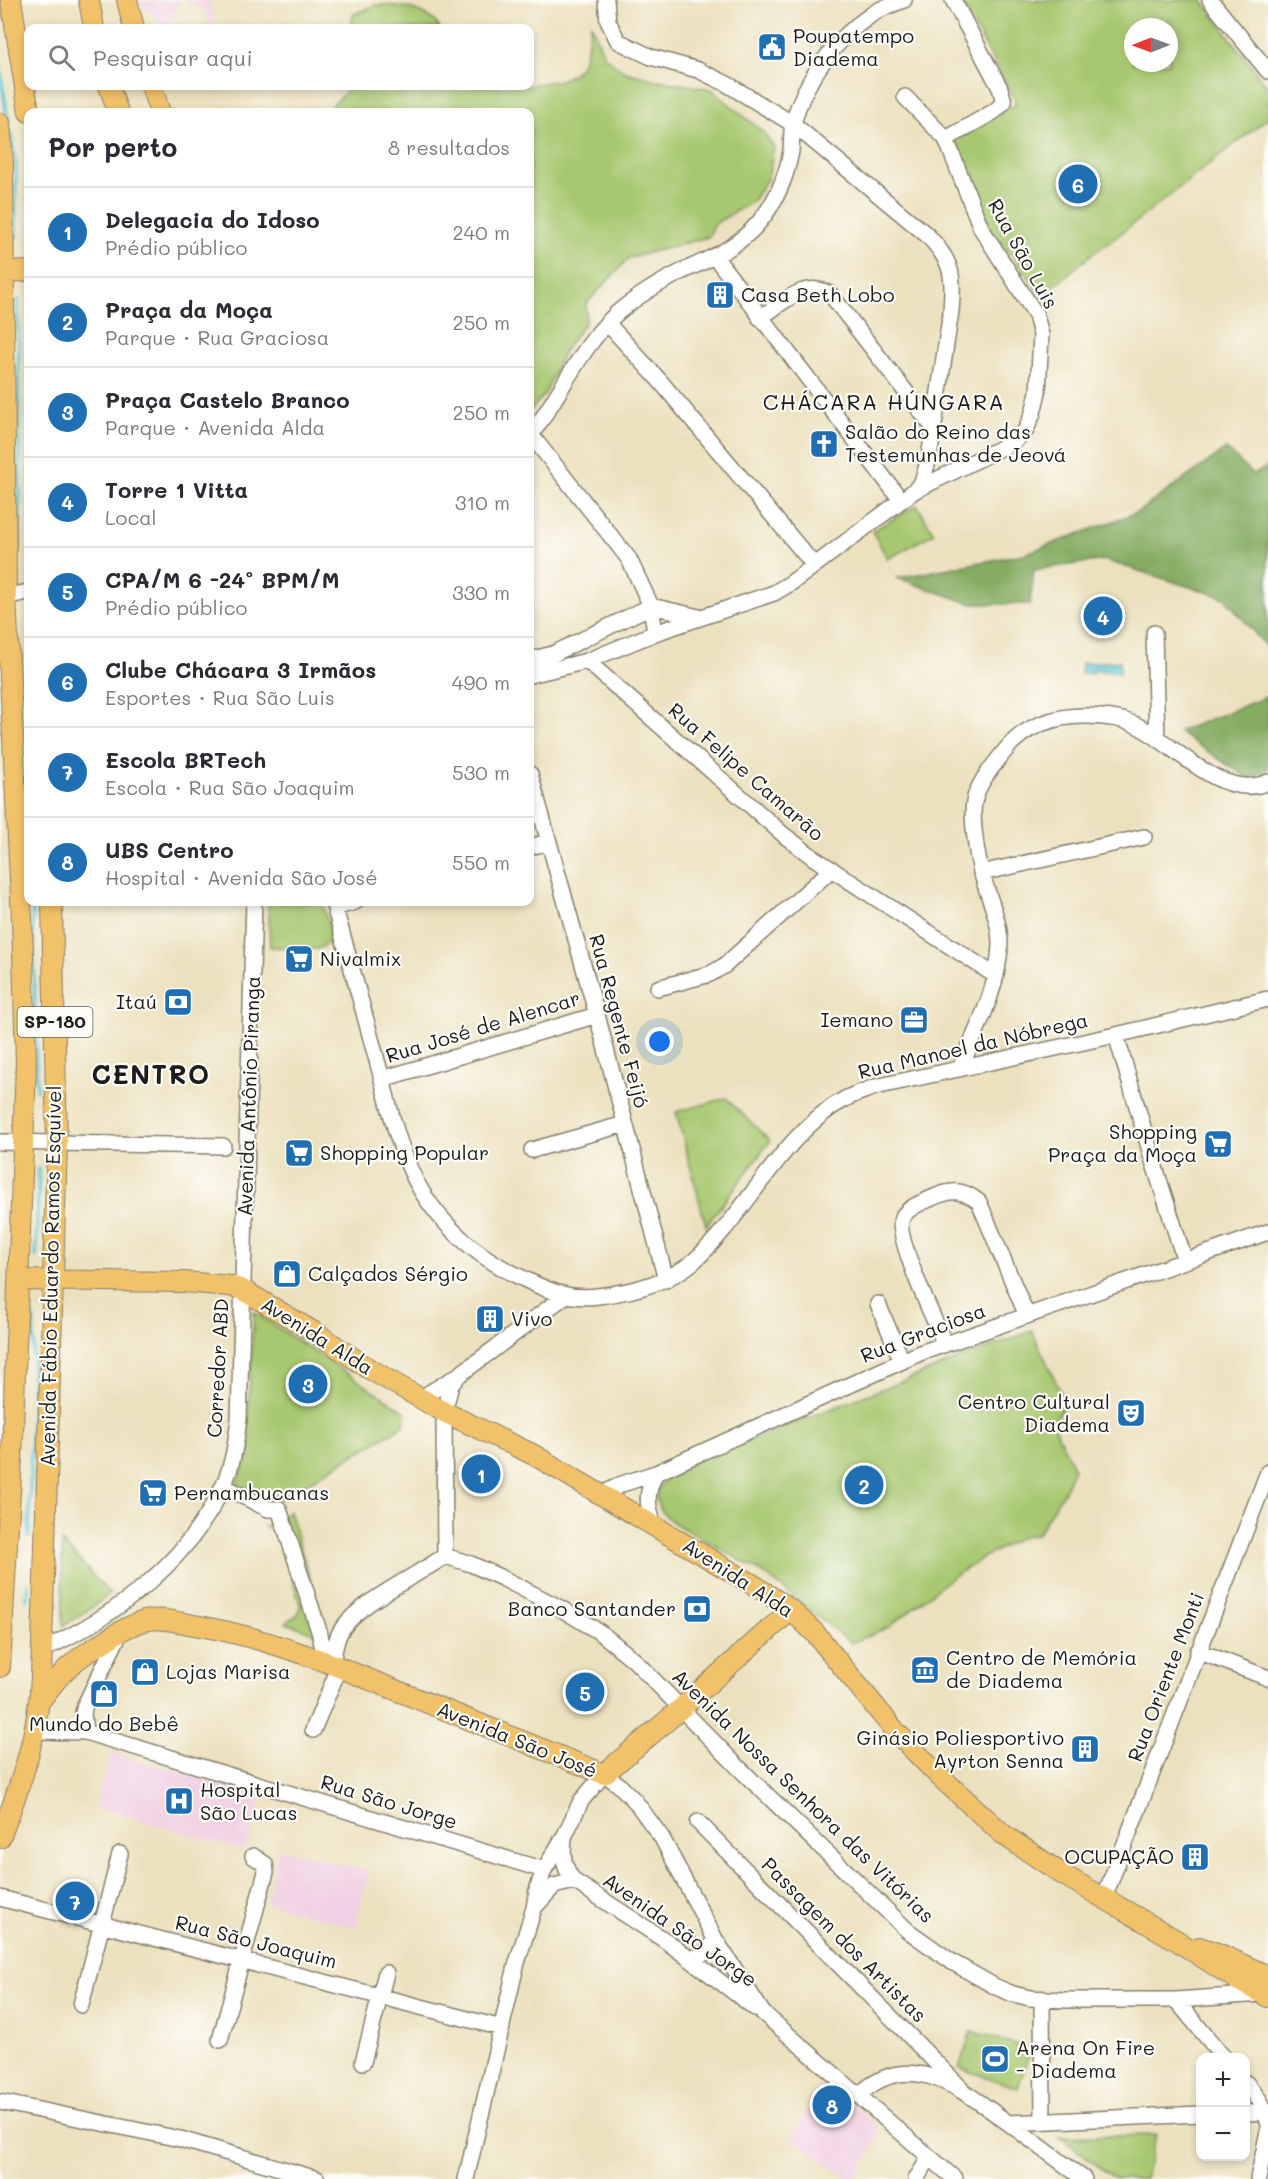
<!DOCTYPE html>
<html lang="pt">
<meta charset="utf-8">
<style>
:root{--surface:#fff;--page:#f7f7f7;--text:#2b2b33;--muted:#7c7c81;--line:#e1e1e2;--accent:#1f6fb2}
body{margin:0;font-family:Mali,sans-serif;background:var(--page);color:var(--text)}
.controls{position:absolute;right:18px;bottom:18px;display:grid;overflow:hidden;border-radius:12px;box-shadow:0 3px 9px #0003}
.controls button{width:54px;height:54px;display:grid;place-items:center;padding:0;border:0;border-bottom:2px solid var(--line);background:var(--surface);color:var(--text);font:30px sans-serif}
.compass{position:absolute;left:1124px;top:18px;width:54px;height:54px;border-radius:50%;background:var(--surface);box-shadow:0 3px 9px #0003;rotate:269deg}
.you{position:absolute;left:660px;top:1042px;width:21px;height:21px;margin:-15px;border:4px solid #fff;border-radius:50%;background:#1a73e8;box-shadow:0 0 0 9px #1a73e833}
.badge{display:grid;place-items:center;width:39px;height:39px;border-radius:50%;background:var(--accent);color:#fff;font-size:20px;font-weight:700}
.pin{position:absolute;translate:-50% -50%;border:3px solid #fff;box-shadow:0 2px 6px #0006}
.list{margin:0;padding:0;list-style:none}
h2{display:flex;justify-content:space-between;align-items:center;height:78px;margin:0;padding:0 24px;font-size:26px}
h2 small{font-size:20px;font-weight:400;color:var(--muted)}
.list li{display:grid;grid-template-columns:39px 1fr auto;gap:18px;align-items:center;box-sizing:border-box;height:90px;padding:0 24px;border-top:2px solid var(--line)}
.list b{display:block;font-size:22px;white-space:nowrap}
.list p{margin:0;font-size:20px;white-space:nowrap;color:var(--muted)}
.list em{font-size:20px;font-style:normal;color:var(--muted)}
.icon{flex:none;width:33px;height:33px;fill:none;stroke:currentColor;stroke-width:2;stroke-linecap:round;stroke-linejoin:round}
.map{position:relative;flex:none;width:1268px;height:2179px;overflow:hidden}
.search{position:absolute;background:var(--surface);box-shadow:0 3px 9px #0003;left:24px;top:24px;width:510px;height:66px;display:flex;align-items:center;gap:15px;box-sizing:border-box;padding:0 21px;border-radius:12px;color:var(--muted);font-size:22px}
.panel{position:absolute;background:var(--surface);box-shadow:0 3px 9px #0003;left:24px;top:108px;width:510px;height:798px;border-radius:12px}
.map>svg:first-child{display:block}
.built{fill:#f1d0e3}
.green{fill:#a7c870;stroke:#627246;stroke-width:1.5;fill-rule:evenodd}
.forest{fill:#85ac62;stroke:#50643f;stroke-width:1.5}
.water{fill:#50bccb;stroke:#366c74;stroke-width:1.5}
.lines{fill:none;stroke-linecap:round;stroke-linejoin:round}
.stream{stroke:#50bccb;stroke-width:4}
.minor-casing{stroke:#847e6d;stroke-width:18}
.major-casing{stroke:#847e6d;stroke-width:22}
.minor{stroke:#fff;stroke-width:15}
.major{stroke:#f2c26a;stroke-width:20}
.labels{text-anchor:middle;stroke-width:4.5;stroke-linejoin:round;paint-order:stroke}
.shield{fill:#fdfcf7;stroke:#605f5e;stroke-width:1.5}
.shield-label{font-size:18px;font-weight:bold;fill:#1c1c1c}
.poi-label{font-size:20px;fill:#1c1c1c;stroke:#fdfcf7;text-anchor:start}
.street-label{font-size:20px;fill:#1c1c1c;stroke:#fdfcf7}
.quarter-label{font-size:22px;letter-spacing:1.5px;fill:#1c1c1c;stroke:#fdfcf7}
.district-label{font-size:26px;font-weight:bold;letter-spacing:1.5px;fill:#1c1c1c;stroke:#fdfcf7}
</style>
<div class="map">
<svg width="1268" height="2179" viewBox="0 0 1268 2179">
<rect width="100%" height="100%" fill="#fdfcf7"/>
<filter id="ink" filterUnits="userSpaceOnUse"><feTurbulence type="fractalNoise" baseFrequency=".0167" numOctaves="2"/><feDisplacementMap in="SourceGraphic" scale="12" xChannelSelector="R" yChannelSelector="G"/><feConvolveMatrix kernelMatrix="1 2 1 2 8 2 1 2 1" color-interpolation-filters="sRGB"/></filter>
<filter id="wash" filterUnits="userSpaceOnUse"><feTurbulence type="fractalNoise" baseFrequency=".008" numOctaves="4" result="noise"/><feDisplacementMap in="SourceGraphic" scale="24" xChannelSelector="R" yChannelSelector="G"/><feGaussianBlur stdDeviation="1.35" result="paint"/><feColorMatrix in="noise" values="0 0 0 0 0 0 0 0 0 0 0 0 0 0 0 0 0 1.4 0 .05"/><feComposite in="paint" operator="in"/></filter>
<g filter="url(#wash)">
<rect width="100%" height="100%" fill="#ece1be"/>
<path class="built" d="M182 0 166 28H161L153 14 136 1Z
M183 0H209L216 28H210L205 10Z
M111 1753 263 1795 245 1851 95 1807Z
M278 1848 369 1871 355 1928 266 1903Z
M825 2078 881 2131 855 2179H850L792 2139Z"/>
<path class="green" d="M960 0H1202L1268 88V118L1110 242 1093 253 1042 296 1013 255 994 237 953 137 1017 104ZM1133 27H1169V63H1133Z
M377 5C400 5 427 8 440 28H350L354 14Z
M591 24 605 57 625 72 656 80 711 89 764 133 774 148 768 178 753 201 716 223 708 237 629 258 586 304V321L564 351 545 394 530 411V112H325L352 86H530C536 82 548 83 557 81 588 73 586 51 591 24Z
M917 505 934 533 888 559 872 531Z
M268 902H322L333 940 318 949 270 947Z
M726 1098 770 1141 706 1226 676 1112Z
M254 1312 406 1412 404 1425 279 1500H269L236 1484 245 1461Z
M1032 1331 1066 1403 1053 1424 1074 1469 1064 1491 1037 1534 1022 1537 984 1557 951 1578 889 1627 851 1643 762 1572 674 1523C639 1496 662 1478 691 1463Z
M289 1511 326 1631 317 1634 286 1623 299 1613 300 1604 279 1536 274 1530 264 1527Z
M62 1542 110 1594 87 1611 63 1626Z
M971 2031 1031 2049 1018 2088 959 2068Z
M1156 2135 1145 2179H1115L1060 2137Z"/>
<path class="forest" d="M1226 449 1254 475 1268 466V649L1225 598 1104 560 1034 570 1030 604H972L897 578 1024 554 1138 512Z
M1268 696V769L1249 779 1178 732Z"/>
<path class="water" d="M1120 661V673L1093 670V674L1081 673 1082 663Z"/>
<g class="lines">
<path class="stream" d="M0 70 8 121
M10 131 16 163V238
M18 300 20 548
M32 902 37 1090
M36 1256 39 1169
M29 1537 34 1316
M27 1599 28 1584"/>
</g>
</g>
<g filter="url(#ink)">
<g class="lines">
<g class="minor-casing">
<path id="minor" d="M606 0 608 21 618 41 651 57 698 70 727 84 793 124 927 235C953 262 954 275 951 311L929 458 922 482 915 490
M1210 0 1268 71
M946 139 995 111 1004 102 1000 88 953 0
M715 257 901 500
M760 318C781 304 806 278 831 295L933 427
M608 324 660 381 814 565
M531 435 629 559 651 606 655 633
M530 436C561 395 585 336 627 305 643 293 663 281 681 272 711 258 739 247 760 221 776 202 787 175 791 151 792 142 791 133 793 124 803 82 835 39 871 15 880 8 893 4 904 0
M0 598 28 592
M1154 633 1157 738
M530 660 553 654 651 606 699 617
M587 661 785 836 814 858 996 976
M530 675 587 661 655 633 774 593 791 583 914 491 1015 441 1026 430 1033 413 1038 392 1041 335 1036 315 981 228 946 139 905 97
M530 774 597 1015 666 1280
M530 847 548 842
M981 873 1144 837
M333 902C349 957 364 1013 379 1068 390 1109 400 1156 422 1192 446 1230 480 1258 520 1277 546 1290 568 1300 598 1296 630 1292 669 1283 694 1261 747 1214 783 1132 845 1099 854 1094 865 1091 875 1087L1116 1035 1268 999
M335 908 355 902
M658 988 710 974 724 966 832 869
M1116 1035 1153 1161 1185 1261
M960 1069C976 1030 999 988 1000 944 1000 920 988 897 982 874 977 858 971 818 974 802 977 784 993 766 1004 752 1023 726 1056 715 1088 716 1106 717 1123 718 1140 727 1176 746 1224 802 1268 782
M382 1079 597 1015
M0 1142 223 1146
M532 1150 625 1124
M878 1304 902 1361
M945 1344C936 1324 894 1235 902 1218 908 1207 921 1203 932 1198 951 1189 963 1189 979 1202L1027 1316
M421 1398 459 1375 565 1296
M223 1486 268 1509H279L319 1631 326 1662
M601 1495 622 1484 656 1473 920 1353 1268 1232
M654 1526C647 1504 645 1493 656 1473
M445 1556 471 1564 504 1579 560 1608 601 1633 634 1660 738 1767 907 1930 952 1962 996 1987 1013 1994 1030 1998 1064 2000H1176L1262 1994
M445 1556 444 1412 451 1385 459 1375
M42 1650C116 1616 188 1562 223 1486 233 1465 236 1442 239 1419L254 902
M1198 1651 1268 1678
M332 1665C334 1653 335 1639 342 1629 361 1601 416 1576 445 1556
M313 1730 339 1668
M35 1731 85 1732 544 1870
M85 1732 83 1713 85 1705 120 1633
M698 1822 961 2088
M564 1838C562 1856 563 1867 574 1881L666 1941 755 2008
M0 1898 502 2028
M1104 1898 1268 1472
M534 1908 554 1886 574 1881
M688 1958C703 1958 708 1951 715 1939
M1042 1999 1043 2121
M1176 2000 1224 2058
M81 2005 120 1854
M220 2040 266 1872 265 1864 253 1856
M363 2062 386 1973
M1246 2083C1256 2095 1265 2105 1268 2122
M858 2096C909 2046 961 2089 1007 2122 1033 2141 1058 2160 1084 2179
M0 2102 180 2139 317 2179
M1246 2113 1266 2112
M1009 2123 1200 2114
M466 2179 516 1966 534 1908 537 1890 544 1870 565 1835 581 1801 604 1774 618 1784 635 1801 662 1838 715 1939 763 2013 955 2179
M916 2179 930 2157
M1258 2179 1268 2131"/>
</g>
<g class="major-casing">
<path id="major" d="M11 0 29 112
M89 0 94 28
M127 0 134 28
M109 86 118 112
M151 86 160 112
M0 123 3 161 6 597 22 919 26 1063 12 1457 0 1667
M2 272 28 271
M19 1280 183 1282 231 1286 243 1290 319 1335 368 1368 444 1412 534 1455 757 1587 791 1610 815 1633 896 1732 937 1774 1004 1835 1062 1874 1176 1940 1239 1981 1268 1997
M40 1701C63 1670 74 1659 107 1640 118 1632 130 1625 144 1621 160 1617 178 1622 194 1625 241 1633 281 1646 326 1662L604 1774 669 1719 791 1610
M0 1838C21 1784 38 1736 41 1678L57 1143 52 902
M1199 1947 1220 1954 1268 1976"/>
</g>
<use href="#minor" class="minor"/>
<use href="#major" class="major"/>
</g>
</g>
<defs>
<g id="civic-square" transform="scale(1.5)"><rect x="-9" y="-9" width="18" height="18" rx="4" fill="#1f6fb2" stroke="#fdfcf7"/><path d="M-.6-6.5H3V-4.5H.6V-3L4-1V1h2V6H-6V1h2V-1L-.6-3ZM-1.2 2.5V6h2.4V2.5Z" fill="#fff"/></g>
<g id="building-square" transform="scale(1.5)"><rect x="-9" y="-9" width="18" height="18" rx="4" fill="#1f6fb2" stroke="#fdfcf7"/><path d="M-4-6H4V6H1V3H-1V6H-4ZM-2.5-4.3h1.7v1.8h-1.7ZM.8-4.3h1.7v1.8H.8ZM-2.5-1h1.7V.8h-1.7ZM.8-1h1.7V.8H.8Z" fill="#fff"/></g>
<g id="church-square" transform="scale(1.5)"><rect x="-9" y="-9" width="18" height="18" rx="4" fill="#1f6fb2" stroke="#fdfcf7"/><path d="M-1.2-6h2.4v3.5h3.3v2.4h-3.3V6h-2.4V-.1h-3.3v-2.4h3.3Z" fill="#fff"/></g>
<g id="supermarket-square" transform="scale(1.5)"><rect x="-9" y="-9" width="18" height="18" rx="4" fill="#1f6fb2" stroke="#fdfcf7"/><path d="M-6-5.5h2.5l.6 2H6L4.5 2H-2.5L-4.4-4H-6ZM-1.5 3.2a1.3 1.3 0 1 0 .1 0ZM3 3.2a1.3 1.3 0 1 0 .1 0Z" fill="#fff"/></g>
<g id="bank-square" transform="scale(1.5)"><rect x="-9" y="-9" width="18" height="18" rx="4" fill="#1f6fb2" stroke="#fdfcf7"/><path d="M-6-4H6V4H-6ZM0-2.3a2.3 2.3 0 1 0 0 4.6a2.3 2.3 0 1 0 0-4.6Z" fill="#fff"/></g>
<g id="office-square" transform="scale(1.5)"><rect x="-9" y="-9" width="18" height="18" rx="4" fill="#1f6fb2" stroke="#fdfcf7"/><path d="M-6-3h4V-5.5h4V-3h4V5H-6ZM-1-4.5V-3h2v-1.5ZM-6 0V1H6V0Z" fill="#fff"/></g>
<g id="shop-square" transform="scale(1.5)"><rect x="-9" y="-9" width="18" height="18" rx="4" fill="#1f6fb2" stroke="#fdfcf7"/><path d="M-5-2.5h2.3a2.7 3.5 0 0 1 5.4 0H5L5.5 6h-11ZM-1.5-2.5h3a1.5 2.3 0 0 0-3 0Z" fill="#fff"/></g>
<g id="theatre-square" transform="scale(1.5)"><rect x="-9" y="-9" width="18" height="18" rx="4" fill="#1f6fb2" stroke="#fdfcf7"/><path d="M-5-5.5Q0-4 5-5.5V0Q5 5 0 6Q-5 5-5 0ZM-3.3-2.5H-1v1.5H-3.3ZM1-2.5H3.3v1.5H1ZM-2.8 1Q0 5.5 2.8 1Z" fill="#fff"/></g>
<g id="museum-square" transform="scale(1.5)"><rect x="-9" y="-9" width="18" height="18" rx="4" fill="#1f6fb2" stroke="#fdfcf7"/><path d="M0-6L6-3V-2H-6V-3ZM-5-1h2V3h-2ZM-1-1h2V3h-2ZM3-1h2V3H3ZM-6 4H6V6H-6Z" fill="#fff"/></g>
<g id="hospital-square" transform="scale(1.5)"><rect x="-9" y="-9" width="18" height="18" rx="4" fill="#1f6fb2" stroke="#fdfcf7"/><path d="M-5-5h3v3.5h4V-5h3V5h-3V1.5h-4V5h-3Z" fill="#fff"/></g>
<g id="stadium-square" transform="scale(1.5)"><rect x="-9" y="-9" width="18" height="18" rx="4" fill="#1f6fb2" stroke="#fdfcf7"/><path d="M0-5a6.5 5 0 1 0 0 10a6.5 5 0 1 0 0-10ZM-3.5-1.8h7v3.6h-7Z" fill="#fff"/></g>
</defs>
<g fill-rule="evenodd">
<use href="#civic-square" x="772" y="47"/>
<use href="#building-square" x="720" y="295"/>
<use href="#church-square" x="824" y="444"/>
<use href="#supermarket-square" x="299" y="959"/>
<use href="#bank-square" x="178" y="1002"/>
<use href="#office-square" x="914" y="1020"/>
<use href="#supermarket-square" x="1218" y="1144"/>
<use href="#supermarket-square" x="299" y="1153"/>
<use href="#shop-square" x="287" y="1274"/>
<use href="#building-square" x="490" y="1319"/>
<use href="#theatre-square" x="1131" y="1413"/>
<use href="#supermarket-square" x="153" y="1493"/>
<use href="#bank-square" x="697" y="1609"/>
<use href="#museum-square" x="925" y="1670"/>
<use href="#shop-square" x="145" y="1672"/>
<use href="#shop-square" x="104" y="1694"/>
<use href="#building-square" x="1085" y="1749"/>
<use href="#hospital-square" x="179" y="1801"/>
<use href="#building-square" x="1195" y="1857"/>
<use href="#stadium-square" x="995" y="2059"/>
</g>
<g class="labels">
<rect class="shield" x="17.5" y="1007" width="75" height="30" rx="4.5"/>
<g class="shield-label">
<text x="55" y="1028">SP-180</text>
</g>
<g class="poi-label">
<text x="793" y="43">Poupatempo<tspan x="793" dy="23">Diadema</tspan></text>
<text x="741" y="302">Casa Beth Lobo</text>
<text x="845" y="439">Salão do Reino das<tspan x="845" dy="23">Testemunhas de Jeová</tspan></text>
<text x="320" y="966">Nivalmix</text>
<text x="157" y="1009" text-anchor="end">Itaú</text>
<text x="893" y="1027" text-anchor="end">Iemano</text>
<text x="1197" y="1139" text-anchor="end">Shopping<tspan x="1197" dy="23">Praça da Moça</tspan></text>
<text x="320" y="1160">Shopping Popular</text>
<text x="308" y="1281">Calçados Sérgio</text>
<text x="511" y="1326">Vivo</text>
<text x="1110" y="1409" text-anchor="end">Centro Cultural<tspan x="1110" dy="23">Diadema</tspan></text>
<text x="174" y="1500">Pernambucanas</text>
<text x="676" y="1616" text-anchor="end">Banco Santander</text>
<text x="946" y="1665">Centro de Memória<tspan x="946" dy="23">de Diadema</tspan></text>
<text x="166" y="1679">Lojas Marisa</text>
<text x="104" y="1731" text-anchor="middle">Mundo do Bebê</text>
<text x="1064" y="1745" text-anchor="end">Ginásio Poliesportivo<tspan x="1064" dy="23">Ayrton Senna</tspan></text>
<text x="200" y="1797">Hospital<tspan x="200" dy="23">São Lucas</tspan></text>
<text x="1174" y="1864" text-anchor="end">OCUPAÇÃO</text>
<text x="1016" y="2055">Arena On Fire<tspan x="1016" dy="23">- Diadema</tspan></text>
</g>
<g class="street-label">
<text transform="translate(1023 254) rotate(61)" y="7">Rua São Luis</text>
<text transform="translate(746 772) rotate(41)" y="7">Rua Felipe Camarão</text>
<text transform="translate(619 1021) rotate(75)" y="7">Rua Regente Feijó</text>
<text transform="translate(483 1027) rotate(-17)" y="7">Rua José de Alencar</text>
<text transform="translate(973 1046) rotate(-13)" y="7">Rua Manoel da Nóbrega</text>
<text transform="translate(249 1096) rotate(-88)" y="7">Avenida Antônio Piranga</text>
<text transform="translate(51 1276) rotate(-89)" y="7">Avenida Fábio Eduardo Ramos Esquível</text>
<text transform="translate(923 1333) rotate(-21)" y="7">Rua Graciosa</text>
<text transform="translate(317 1336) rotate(32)" y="7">Avenida Alda</text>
<text transform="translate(218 1368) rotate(-87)" y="7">Corredor ABD</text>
<text transform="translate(738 1578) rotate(33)" y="7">Avenida Alda</text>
<text transform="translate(1166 1677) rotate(-69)" y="7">Rua Oriente Monti</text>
<text transform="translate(517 1740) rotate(22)" y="7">Avenida São José</text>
<text transform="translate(803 1796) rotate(44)" y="7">Avenida Nossa Senhora das Vitórias</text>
<text transform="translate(389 1802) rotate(17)" y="7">Rua São Jorge</text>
<text transform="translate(680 1930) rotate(35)" y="7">Avenida São Jorge</text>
<text transform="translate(844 1940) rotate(45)" y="7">Passagem dos Artistas</text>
<text transform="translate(256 1942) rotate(14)" y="7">Rua São Joaquim</text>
</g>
<g class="quarter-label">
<text x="884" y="410">CHÁCARA HÚNGARA</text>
</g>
<g class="district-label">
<text x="151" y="1084">CENTRO</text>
</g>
</g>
</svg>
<div class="controls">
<button>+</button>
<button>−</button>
</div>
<svg class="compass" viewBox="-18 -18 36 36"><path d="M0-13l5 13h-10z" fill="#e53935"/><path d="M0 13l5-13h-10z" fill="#7c7c81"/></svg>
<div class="you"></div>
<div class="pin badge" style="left:481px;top:1474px">1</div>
<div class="pin badge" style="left:864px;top:1485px">2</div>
<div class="pin badge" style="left:308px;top:1384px">3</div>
<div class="pin badge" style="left:1103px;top:616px">4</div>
<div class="pin badge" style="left:585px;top:1692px">5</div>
<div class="pin badge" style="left:1078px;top:184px">6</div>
<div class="pin badge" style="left:75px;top:1901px">7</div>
<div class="pin badge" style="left:832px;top:2105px">8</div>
<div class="search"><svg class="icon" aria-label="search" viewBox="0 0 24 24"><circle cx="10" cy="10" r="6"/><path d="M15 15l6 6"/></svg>Pesquisar aqui</div>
<section class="panel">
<h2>Por perto<small>8 resultados</small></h2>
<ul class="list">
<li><span class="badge">1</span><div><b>Delegacia do Idoso</b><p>Prédio público</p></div><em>240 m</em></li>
<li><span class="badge">2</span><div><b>Praça da Moça</b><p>Parque · Rua Graciosa</p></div><em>250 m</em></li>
<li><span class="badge">3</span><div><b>Praça Castelo Branco</b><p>Parque · Avenida Alda</p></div><em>250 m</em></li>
<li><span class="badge">4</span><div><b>Torre 1 Vitta</b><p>Local</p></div><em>310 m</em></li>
<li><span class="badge">5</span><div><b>CPA/M 6 -24º BPM/M</b><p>Prédio público</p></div><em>330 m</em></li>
<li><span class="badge">6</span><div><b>Clube Chácara 3 Irmãos</b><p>Esportes · Rua São Luis</p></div><em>490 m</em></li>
<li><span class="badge">7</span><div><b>Escola BRTech</b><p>Escola · Rua São Joaquim</p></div><em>530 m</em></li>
<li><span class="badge">8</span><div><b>UBS Centro</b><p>Hospital · Avenida São José</p></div><em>550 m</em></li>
</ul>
</section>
</div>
